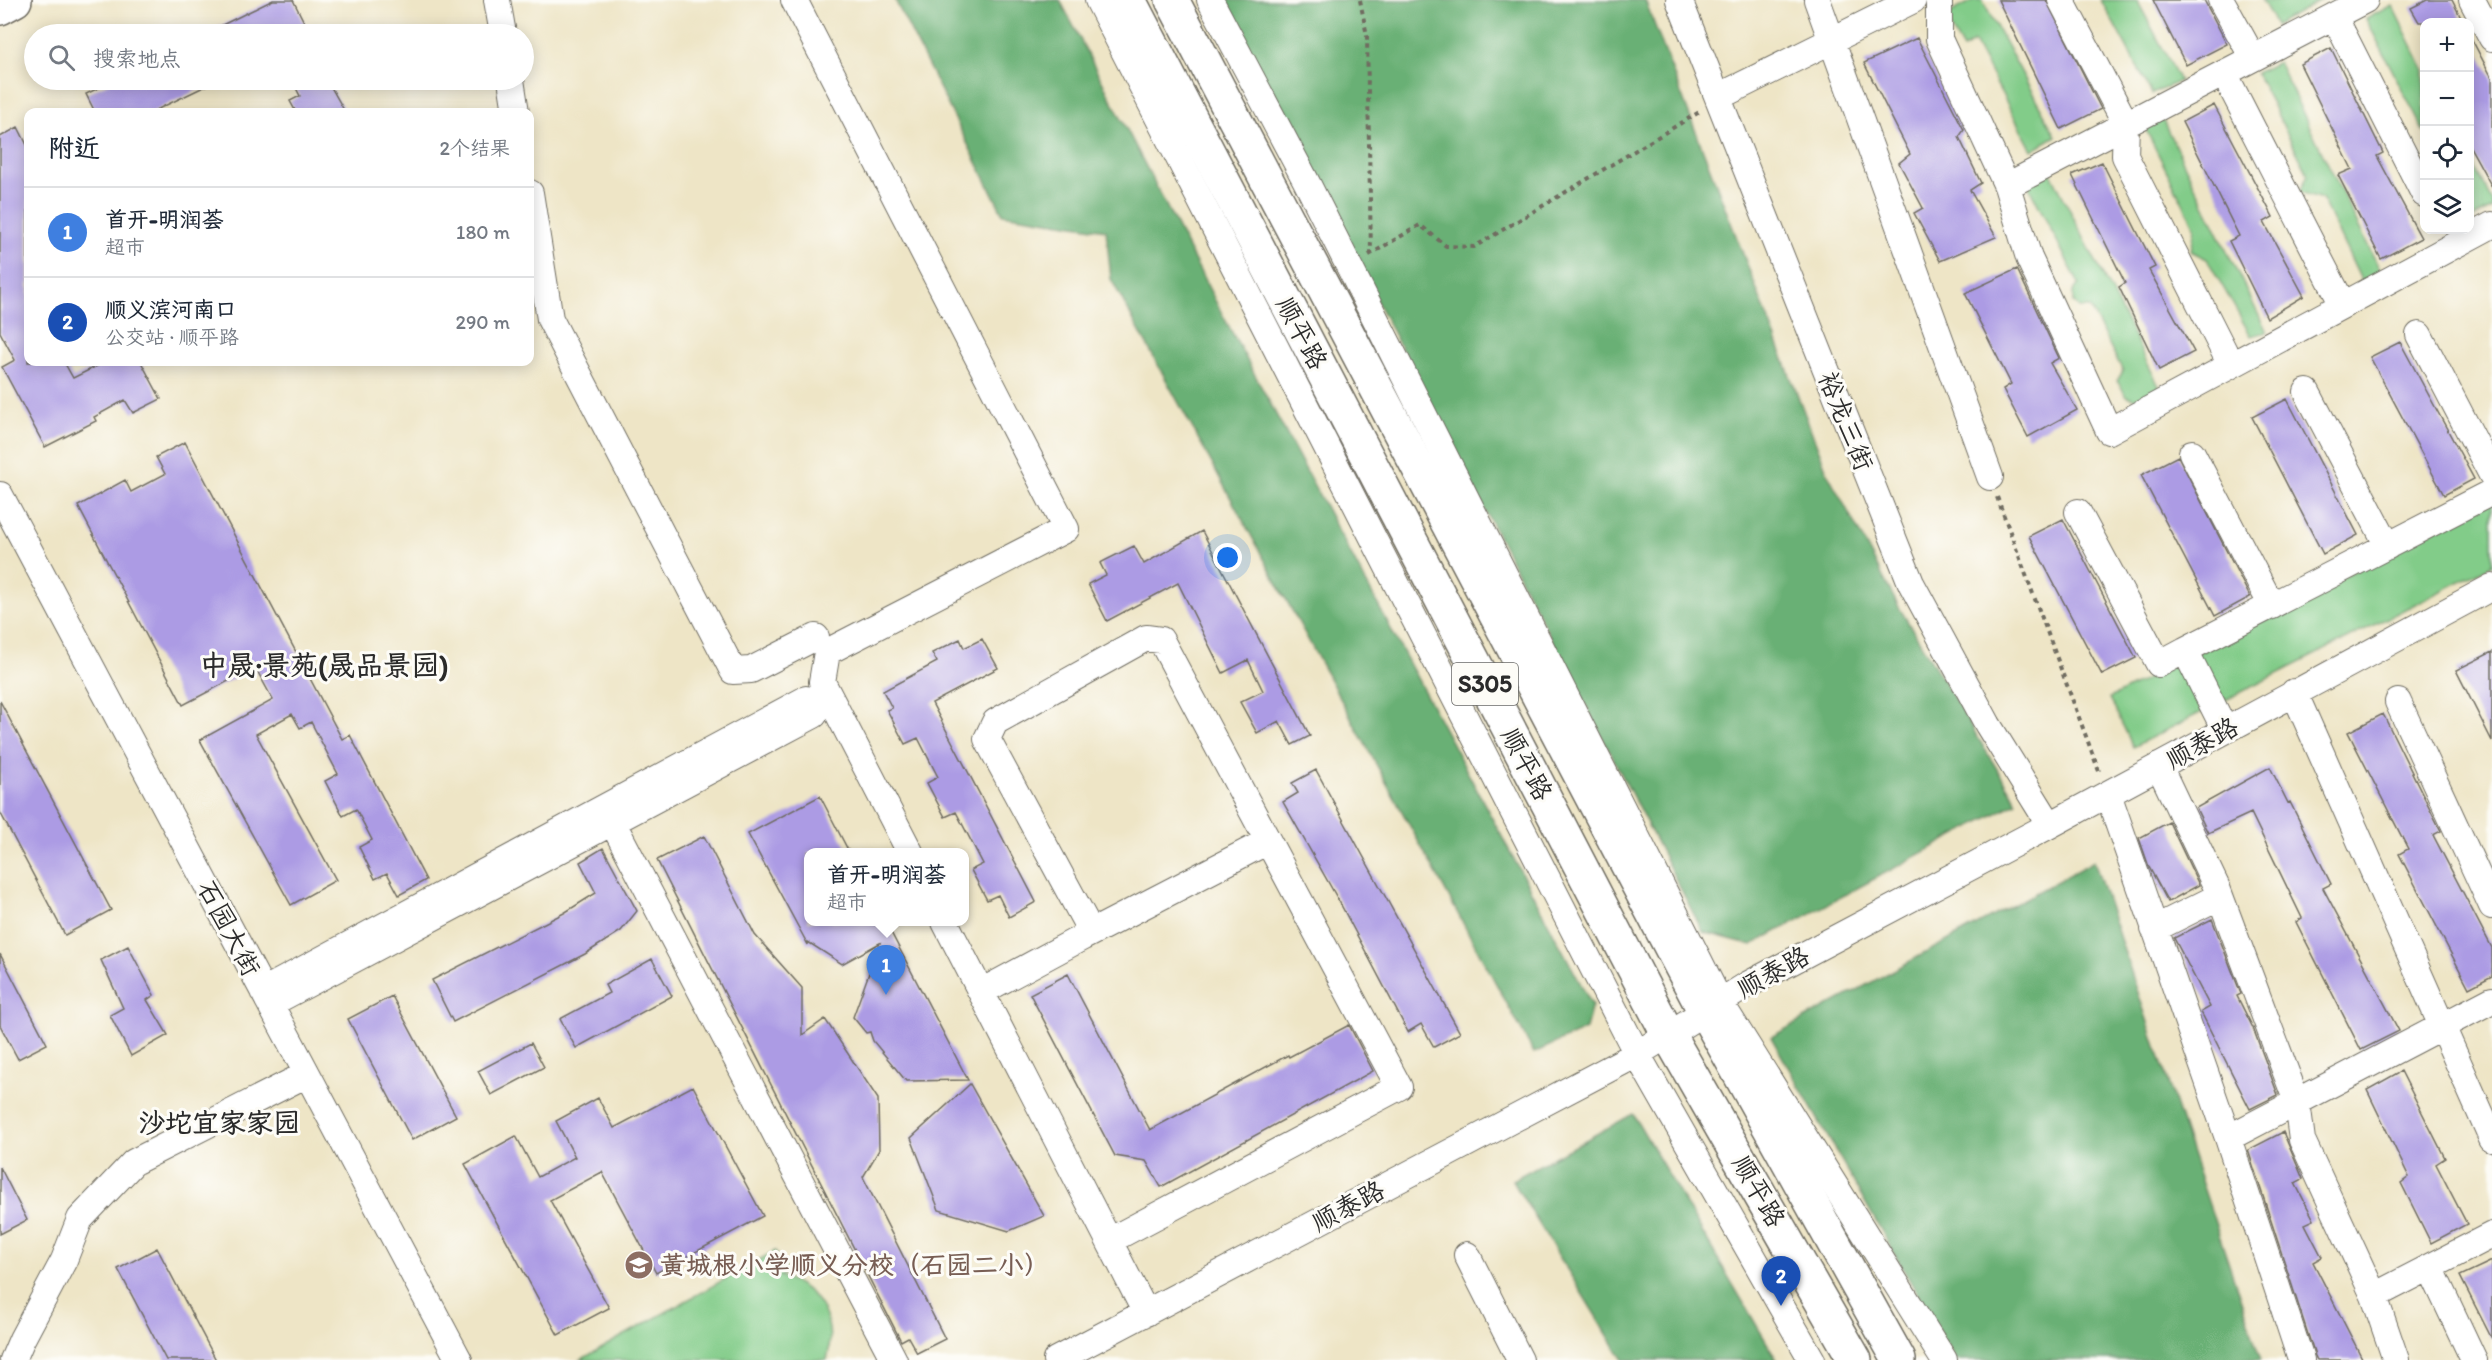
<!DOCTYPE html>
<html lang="zh">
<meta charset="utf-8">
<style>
:root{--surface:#fff;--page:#f2f2f3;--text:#1f2937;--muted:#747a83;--line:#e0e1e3;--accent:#2563eb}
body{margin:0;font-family:Itim,"LXGW WenKai TC",sans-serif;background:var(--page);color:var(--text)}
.controls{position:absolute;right:18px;top:18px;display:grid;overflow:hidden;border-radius:12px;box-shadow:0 3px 15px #0003}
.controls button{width:54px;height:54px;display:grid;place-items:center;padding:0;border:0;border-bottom:2px solid var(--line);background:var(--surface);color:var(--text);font:30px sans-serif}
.you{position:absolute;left:1228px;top:558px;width:21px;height:21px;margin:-15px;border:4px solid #fff;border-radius:50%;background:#1a73e8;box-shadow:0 0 0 9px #1a73e833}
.badge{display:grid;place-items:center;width:39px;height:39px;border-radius:50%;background:var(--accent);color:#fff;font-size:20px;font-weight:700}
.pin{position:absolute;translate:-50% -50px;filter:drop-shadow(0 2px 3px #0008)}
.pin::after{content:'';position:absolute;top:32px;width:21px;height:18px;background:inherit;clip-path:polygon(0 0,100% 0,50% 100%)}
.popup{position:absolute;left:804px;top:848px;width:165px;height:78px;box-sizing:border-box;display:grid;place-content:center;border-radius:12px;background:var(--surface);filter:drop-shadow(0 2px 4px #0005);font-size:20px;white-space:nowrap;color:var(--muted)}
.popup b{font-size:22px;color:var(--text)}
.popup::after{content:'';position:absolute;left:50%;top:100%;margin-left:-12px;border:12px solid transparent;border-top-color:var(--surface)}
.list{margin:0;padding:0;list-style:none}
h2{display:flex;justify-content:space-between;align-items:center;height:78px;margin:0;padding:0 24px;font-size:26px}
h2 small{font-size:20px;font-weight:400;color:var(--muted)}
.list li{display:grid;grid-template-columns:39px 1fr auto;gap:18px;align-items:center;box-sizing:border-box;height:90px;padding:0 24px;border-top:2px solid var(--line)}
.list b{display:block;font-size:22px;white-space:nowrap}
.list p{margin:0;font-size:20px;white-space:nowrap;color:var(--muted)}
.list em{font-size:20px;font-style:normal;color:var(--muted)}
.icon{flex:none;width:33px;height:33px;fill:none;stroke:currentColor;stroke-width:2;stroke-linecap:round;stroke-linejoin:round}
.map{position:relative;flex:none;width:2492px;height:1360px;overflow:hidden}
.search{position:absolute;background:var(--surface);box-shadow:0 3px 15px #0003;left:24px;top:24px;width:510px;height:66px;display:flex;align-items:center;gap:15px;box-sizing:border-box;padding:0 21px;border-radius:33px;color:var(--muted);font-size:22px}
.panel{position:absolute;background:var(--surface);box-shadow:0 3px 15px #0003;left:24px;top:108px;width:510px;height:258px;border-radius:12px}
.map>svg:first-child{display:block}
.green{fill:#82cc89;stroke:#567c5a;stroke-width:1.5}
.forest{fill:#69b075;stroke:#4a6e50;stroke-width:1.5}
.building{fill:#ac9be4}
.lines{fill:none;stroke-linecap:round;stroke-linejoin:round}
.minor-casing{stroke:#6f6c61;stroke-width:28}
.major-casing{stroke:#6f6c61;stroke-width:36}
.path{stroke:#6f6c61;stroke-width:4;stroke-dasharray:4.5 4.5;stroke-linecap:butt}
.minor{stroke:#fff;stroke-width:26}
.major{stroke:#fff;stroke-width:33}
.labels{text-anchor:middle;stroke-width:6;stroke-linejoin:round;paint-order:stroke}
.shield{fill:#fdfcf7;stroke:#6a6a68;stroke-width:1.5}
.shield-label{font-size:24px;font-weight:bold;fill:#2b2b2b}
.street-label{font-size:26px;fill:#2b2b2b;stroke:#fdfcf7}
.education-label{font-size:26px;font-weight:bold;fill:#785e54;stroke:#fdfcf7;text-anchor:start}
.neighbourhood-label{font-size:27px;font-weight:bold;fill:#2b2b2b;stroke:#fdfcf7}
.quarter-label{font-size:28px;font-weight:bold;fill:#2b2b2b;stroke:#fdfcf7}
</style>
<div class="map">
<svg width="2492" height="1360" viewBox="0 0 2492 1360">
<rect width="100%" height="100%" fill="#fdfcf7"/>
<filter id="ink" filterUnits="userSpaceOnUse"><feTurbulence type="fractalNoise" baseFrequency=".0167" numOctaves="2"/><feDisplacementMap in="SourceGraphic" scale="12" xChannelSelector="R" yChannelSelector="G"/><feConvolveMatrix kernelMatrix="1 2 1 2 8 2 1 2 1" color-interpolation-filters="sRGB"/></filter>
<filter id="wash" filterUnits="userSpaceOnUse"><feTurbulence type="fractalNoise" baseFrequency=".008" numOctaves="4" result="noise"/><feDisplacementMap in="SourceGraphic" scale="24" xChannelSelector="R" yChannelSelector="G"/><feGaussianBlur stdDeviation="1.35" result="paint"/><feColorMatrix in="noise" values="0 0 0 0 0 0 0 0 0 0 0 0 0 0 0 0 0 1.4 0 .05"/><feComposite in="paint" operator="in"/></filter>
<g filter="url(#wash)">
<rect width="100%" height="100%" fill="#eee5c6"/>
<path class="green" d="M1974 0H1982L2056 136 2032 150 1974 42 1963 49 1944 16Z
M2101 0H2137L2180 81 2152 94Z
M2262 0H2321L2276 25Z
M2392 5 2424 70V132L2366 19Z
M2278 62 2380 270 2363 284 2322 199 2300 192 2308 174 2256 73Z
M2162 119 2267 332 2251 336 2207 259 2191 251 2195 227 2144 126Z
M2470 158 2492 202V208L2470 220Z
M2051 173 2161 390 2144 402 2127 396 2117 381 2123 371 2090 308H2079L2073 302V292L2079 284 2027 183Z
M2492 499V565L2133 747 2110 698Z
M775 1251 787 1272 780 1276C819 1289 837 1319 827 1360H580Z"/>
<path class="forest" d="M895 0H1060L1218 306 1592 1005 1586 1029 1534 1053 1111 279 1106 230 1003 214Z
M1221 0H1645L1828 474 1900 609 2017 802 1752 945 1703 932Z
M2094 861 2261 1360H1955L1771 1037Z
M1633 1114 1777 1360H1623L1512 1180Z"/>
<g id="blocks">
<path class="building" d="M273 0H293L310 34H204Z
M1998 0H2046L2101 109 2061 129Z
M2153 0H2204L2227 44 2186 65Z
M2427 0H2452L2463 22H2419L2411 8Z
M2469 34 2492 78V187L2469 145Z
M1917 38 1964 130 1959 137 1981 183 1970 190 1996 237 1940 261 1914 213 1923 208 1899 163 1910 154 1864 63Z
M2331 48 2383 153 2377 156 2421 238 2381 259 2338 175 2352 169 2300 64Z
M115 80H218L152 112H95L86 94Z
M292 80H327L345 112H296L290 101 300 96Z
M2214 105 2273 217 2264 222 2304 296 2267 318 2229 241 2239 236 2182 122Z
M18 127 28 147V362H64L73 378 105 362H141L161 399 133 413 125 400 94 417 96 421 45 447 2 367 15 360 0 332V137Z
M2102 162 2155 267 2149 270 2194 352 2159 370 2119 287 2125 283 2072 175Z
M2017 269 2059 358 2050 363 2077 410 2028 437 2003 389 2011 384 1965 293Z
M2400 342 2474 479 2444 495 2370 357Z
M2287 399 2358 535 2323 554 2252 417Z
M185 442 342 739 350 735 426 880 399 895 387 873 375 879 359 847 372 840 356 809 343 816 325 781 338 774 311 722 300 728 292 714 256 734 336 880 291 905 200 740 273 700 255 667 183 705 78 506 125 480 131 492 165 474 156 457Z
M2178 456 2250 597 2215 616 2141 475Z
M2063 519 2136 658 2102 675 2029 536Z
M1202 531 1310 736 1292 745 1279 721 1257 733 1240 702 1263 691 1248 660 1223 673 1178 583 1107 621 1088 584 1106 575 1100 563 1134 546 1144 564Z
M960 639 964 648 982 639 998 668 932 703 1036 902 1009 917 998 895 987 900 971 870 983 864 956 812 945 817 927 783 938 777 918 738 905 744 887 710 892 708 883 691 937 662 932 653Z
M2492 652V741L2456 670Z
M0 701 111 910 65 935 0 812Z
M2383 714 2441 831 2433 835 2492 948V976L2469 988 2399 854 2408 849 2348 732Z
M2270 767 2288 803 2290 802 2331 884 2323 888 2399 1031 2361 1050 2296 922 2302 918 2251 813 2208 833 2196 808Z
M1316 770 1460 1033 1434 1047 1421 1024 1408 1032 1340 903 1283 802 1298 793 1292 783Z
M820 796 849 852H808V921H885L968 1080 906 1081 873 1041 870 1032 866 1033 853 1017 880 943 842 964 808 942V945L748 834Z
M2169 822 2199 885 2168 902 2149 867 2139 838Z
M704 836 755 935 802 988V1035L825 1019 878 1099 879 1150 863 1177 945 1339 917 1353 908 1337 901 1341 657 860Z
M603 848 637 911 621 931 585 954 453 1022 432 980 564 913 596 893 580 862Z
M2212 919 2241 994 2237 996 2253 1028 2278 1095 2250 1109 2201 1012 2210 1007 2174 938Z
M128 946 154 995 147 1000 168 1035 131 1056 110 1015 123 1008 101 960Z
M0 954 47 1044 18 1059 0 1025Z
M652 959 672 996 576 1048 560 1019 609 993 605 985Z
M1068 974 1150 1130 1288 1055 1289 1057 1349 1025 1373 1071 1161 1187 1146 1161 1115 1156 1030 994Z
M392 996 456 1116 412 1140 348 1019Z
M531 1043 544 1067 491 1095 478 1071Z
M2401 1071 2445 1158 2436 1164 2467 1224 2431 1243 2401 1183 2409 1177 2367 1090Z
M970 1084 1044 1216 1009 1231 939 1210 911 1138Z
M693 1086 763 1216 656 1273 602 1172 550 1200 609 1308 558 1335 465 1164 516 1136 538 1177 575 1157 556 1121 598 1098 614 1128Z
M2283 1132 2303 1179 2295 1183 2314 1220 2305 1224 2322 1257 2313 1262 2363 1360H2317L2315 1356 2248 1150Z
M0 1167 27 1220 0 1234Z
M157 1248 216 1360H166L118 1269Z
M2492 1261V1339L2460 1276Z"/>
</g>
</g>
<g filter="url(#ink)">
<use href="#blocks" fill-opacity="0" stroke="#6f6c61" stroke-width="1.5"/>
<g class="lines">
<g class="minor-casing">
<path id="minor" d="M497 0 503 34
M794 0 1066 529 827 652 822 682 910 852
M1098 0 1637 1054 1812 1360
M1210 0 1305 179 1720 1002 1944 1360
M1679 0 1911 583 1988 725 2050 825
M1817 0 1990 477
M1939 0V39L2007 186 2365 0
M2061 0 2126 124 2125 156 2231 365
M2221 0 2253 58
M2472 0 2492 38
M2334 16 2424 194
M2224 73 2343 305
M511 80 516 112
M1718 97 1913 0
M2007 186 2029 258 2109 431 2492 225
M530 193 550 319 733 671 751 670 816 637
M2419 335 2492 475
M2307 392 2388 546
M2192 453 2272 606
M0 495 459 1360
M2078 512 2159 664 2185 650
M2294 692 2492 1139
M2398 702 2492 906
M2225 730 2185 650 2492 492
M2159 766 2217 888 2297 1102 2302 1140 2374 1296 2396 1360
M2108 794 2228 1138 2301 1360
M605 808 894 1360
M945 922 1146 1313
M2154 929 2220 896
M263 991 806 699 814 715 270 1004
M981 992 1083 937 1088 926 987 739 995 722 1146 638 1161 640 1268 841 1083 937
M2228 1138 2492 1000
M1109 1241 1399 1087 1268 841
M1467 1255 1520 1360
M2430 1267 2474 1360
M2374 1296 2492 1235
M13 1360 22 1339 64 1260 80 1219 134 1162 307 1074
M1056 1360 1637 1054 1747 985 2050 825 2492 587"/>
</g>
<g class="major-casing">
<path id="major" d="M1129 0 1668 1034 1855 1360
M1172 0 1705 1012 1899 1360
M0 8 15 0"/>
</g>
<path class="path" d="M1360 0 1367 36 1371 253
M1369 255 1420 225 1446 246 1474 247 1701 111
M1997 497 2100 774"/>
<use href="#minor" class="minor"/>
<use href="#major" class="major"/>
</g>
</g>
<defs>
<g id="school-disc" transform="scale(1.5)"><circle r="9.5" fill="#8d6e63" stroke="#fdfcf7"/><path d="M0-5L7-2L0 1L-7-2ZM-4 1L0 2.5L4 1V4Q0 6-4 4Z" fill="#fff"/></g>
</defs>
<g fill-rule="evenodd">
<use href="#school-disc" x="639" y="1265"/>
</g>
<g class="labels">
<rect class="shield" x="1452" y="663" width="66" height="42" rx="4.5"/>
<g class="shield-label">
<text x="1485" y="692">S305</text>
</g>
<g class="street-label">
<text transform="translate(1302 333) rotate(62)" y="9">顺平路</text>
<text transform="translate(1846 421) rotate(68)" y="9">裕龙三街</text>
<text transform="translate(2202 743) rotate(-29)" y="9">顺泰路</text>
<text transform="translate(1527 764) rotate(62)" y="9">顺平路</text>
<text transform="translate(229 928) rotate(62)" y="9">石园大街</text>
<text transform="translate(1773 972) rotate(-29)" y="9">顺泰路</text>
<text transform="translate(1759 1191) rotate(60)" y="9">顺平路</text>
<text transform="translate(1348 1206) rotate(-28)" y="9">顺泰路</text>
</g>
<g class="education-label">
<text x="660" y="1274">黄城根小学顺义分校（石园二小）</text>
</g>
<g class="neighbourhood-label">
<text x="219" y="1132">沙坨宜家家园</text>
</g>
<g class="quarter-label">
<text x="324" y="675">中晟·景苑(晟品景园)</text>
</g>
</g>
</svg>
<div class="controls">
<button>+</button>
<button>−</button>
<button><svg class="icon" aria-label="locate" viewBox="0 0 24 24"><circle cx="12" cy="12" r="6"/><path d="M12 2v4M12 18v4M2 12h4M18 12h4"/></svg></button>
<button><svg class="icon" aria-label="layers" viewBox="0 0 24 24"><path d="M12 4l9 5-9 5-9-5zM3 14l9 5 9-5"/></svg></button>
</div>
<div class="you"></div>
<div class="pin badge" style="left:886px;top:995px;background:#3f7fe0">1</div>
<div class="popup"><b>首开-明润荟</b>超市</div>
<div class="pin badge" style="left:1781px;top:1306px;background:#1a4fb4">2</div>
<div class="search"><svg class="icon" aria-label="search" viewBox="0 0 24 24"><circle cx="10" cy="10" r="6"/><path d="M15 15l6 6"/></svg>搜索地点</div>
<section class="panel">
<h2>附近<small>2个结果</small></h2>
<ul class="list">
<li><span class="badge" style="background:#3f7fe0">1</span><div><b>首开-明润荟</b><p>超市</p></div><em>180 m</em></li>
<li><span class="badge" style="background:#1a4fb4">2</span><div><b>顺义滨河南口</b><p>公交站 · 顺平路</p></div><em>290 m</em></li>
</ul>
</section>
</div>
